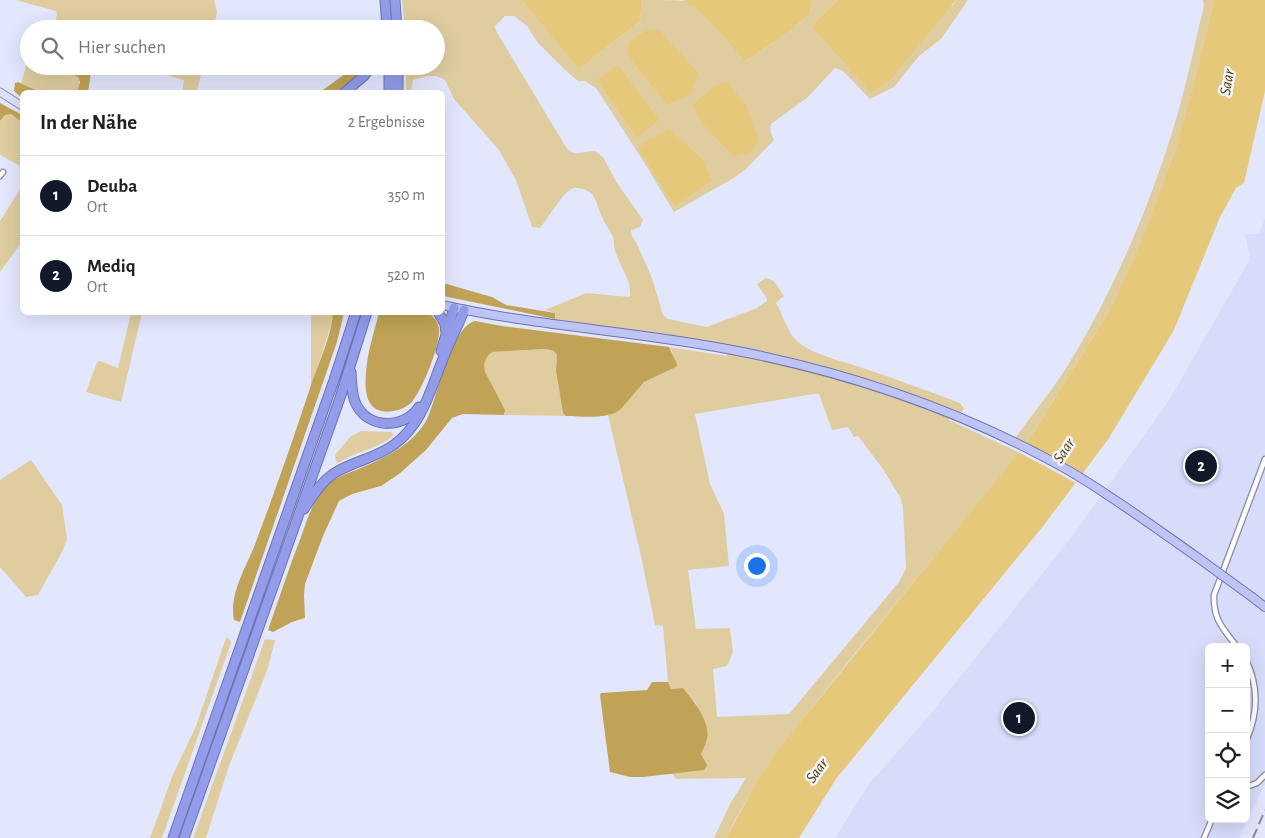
<!DOCTYPE html>
<html lang="de">
<meta charset="utf-8">
<style>
:root{--surface:#fff;--page:#f2f2f2;--text:#202124;--muted:#757577;--line:#e0e0e0;--accent:#111827}
body{margin:0;font-family:"Alegreya Sans",sans-serif;background:var(--page);color:var(--text)}
.controls{position:absolute;right:15px;bottom:15px;display:grid;overflow:hidden;border-radius:8px;box-shadow:0 5px 20px #0002}
.controls button{width:45px;height:45px;display:grid;place-items:center;padding:0;border:0;border-bottom:1px solid var(--line);background:var(--surface);color:var(--text);font:25px sans-serif}
.you{position:absolute;left:756px;top:565px;width:18px;height:18px;margin:-12px;border:4px solid #fff;border-radius:50%;background:#1a73e8;box-shadow:0 0 0 8px #1a73e833}
.badge{display:grid;place-items:center;width:32px;height:32px;border-radius:50%;background:var(--accent);color:#fff;font-size:16px;font-weight:700}
.pin{position:absolute;translate:-50% -50%;border:2px solid #fff;box-shadow:0 1px 5px #0006}
.list{margin:0;padding:0;list-style:none}
h2{display:flex;justify-content:space-between;align-items:center;height:65px;margin:0;padding:0 20px;font-size:21px}
h2 small{font-size:16px;font-weight:400;color:var(--muted)}
.list li{display:grid;grid-template-columns:32px 1fr auto;gap:15px;align-items:center;box-sizing:border-box;height:80px;padding:0 20px;border-top:1px solid var(--line)}
.list b{display:block;font-size:19px;white-space:nowrap}
.list p{margin:0;font-size:16px;white-space:nowrap;color:var(--muted)}
.list em{font-size:16px;font-style:normal;color:var(--muted)}
.icon{flex:none;width:28px;height:28px;fill:none;stroke:currentColor;stroke-width:2;stroke-linecap:round;stroke-linejoin:round}
.map{position:relative;flex:none;width:1265px;height:838px;overflow:hidden}
.search{position:absolute;background:var(--surface);box-shadow:0 5px 20px #0002;left:20px;top:20px;width:425px;height:55px;display:flex;align-items:center;gap:12px;box-sizing:border-box;padding:0 18px;border-radius:28px;color:var(--muted);font-size:19px}
.panel{position:absolute;background:var(--surface);box-shadow:0 5px 20px #0002;left:20px;top:90px;width:425px;height:225px;border-radius:8px}
.map>svg:first-child{display:block}
.built{fill:#d6dcfa;fill-rule:evenodd}
.green{fill:#dfcda0;fill-rule:evenodd}
.forest{fill:#c0a356}
.water{fill:#e6c87b}
.pier{fill:#e3e7fe}
.lines{fill:none;stroke-linecap:round;stroke-linejoin:round}
.minor-casing{stroke:#878ba0;stroke-width:7}
.secondary-casing{stroke:#878ba0;stroke-width:9}
.primary-casing{stroke:#6e74ab;stroke-width:10}
.motorway-casing{stroke:#6e74ab;stroke-width:11}
.minor{stroke:#fff;stroke-width:4.5}
.secondary{stroke:#dee1f9;stroke-width:7}
.primary{stroke:#bec4f3;stroke-width:8}
.motorway{stroke:#929ceb;stroke-width:9}
.rail{stroke:#8b8d9e;stroke-width:2;stroke-dasharray:10 5;stroke-linecap:butt}
.primary-bridge-casing{stroke:#6e74ab;stroke-width:10;stroke-linecap:butt}
.primary-bridge{stroke:#bec4f3;stroke-width:8}
.labels{text-anchor:middle;stroke-width:5;stroke-linejoin:round;paint-order:stroke}
.water-label{font-size:16px;font-style:italic;fill:#574302;stroke:#f4f5ff}
</style>
<div class="map">
<svg width="1265" height="838" viewBox="0 0 1265 838">
<rect width="100%" height="100%" fill="#e3e7fe"/>
<path class="built" d="M1265 218V784L1239 838H835L869 784 929 716 1076 531 1168 402 1250 259 1245 234H1259ZM1209 647H1246V819H1209Z"/>
<path class="green" d="M16 0H214L217 12 213 29H53L57 15 56 11Z
M402 0H522L580 68 640 21 642 0C651 0 677 0 684 1 706 9 730 44 744 62L790 31 809 14 813 0H838L815 22 953 5 956 0H968L941 39 919 56 894 87 870 99 843 71 835 68 808 97 771 124 770 130 774 140 745 170 732 179 674 212 642 159 596 88 585 81H578L565 70 538 43 527 26 514 16H505L495 26 496 31 566 147C574 158 583 151 595 151L603 157 617 183 643 220 640 227 631 230 632 236 637 244 652 278 663 315 668 319 707 327 757 308 767 301V299L757 284 766 278 774 281 784 296 776 303C782 313 788 333 796 340 811 355 843 361 863 368 896 379 928 391 960 403L964 409 961 413 953 409 949 420 1020 453C963 522 906 591 849 661 804 718 758 773 726 838H714L730 804 746 778 676 779 672 773 686 771 700 754 707 739 696 703 683 688 671 689 668 682 663 626 655 625 641 556 608 415 616 412 644 382 676 367 672 351 669 347 727 356 728 344 555 319V313L545 310 586 293 630 297C632 278 619 267 615 250 613 244 615 240 612 235 608 228 604 222 601 215 598 209 597 202 594 197 591 191 581 187 574 188 565 189 547 220 540 228L532 227 516 180 499 150 454 99 445 80 437 76H427L413 80 411 92H406V66H436V29H405ZM813 394H819L832 430 848 427 854 437 858 436 883 469 900 497 903 507 906 568 899 582 789 714 717 717 713 669 727 666 733 652 730 628 696 629 688 570 729 566 724 514 710 484 695 414Z
M1203 0H1214L1185 123 1142 241 1110 310 1027 443 1016 437C1031 416 1048 395 1063 373 1107 304 1144 220 1169 142 1184 97 1193 51 1204 5Z
M27 63H29V66C44 66 90 65 77 92H40L21 83Z
M134 66H204L197 90 199 92H182L184 80Z
M11 114 22 122V167L0 155V121L5 115Z
M22 186V242L0 272V221Z
M131 313H142L121 402 86 392 97 362 100 361 118 368Z
M311 313H333V319L311 388Z
M546 349 554 351 557 355 556 371 563 412 566 416 504 415 505 413C500 401 483 377 484 365 484 359 488 356 492 352Z
M361 431 391 432 394 435C379 449 355 451 339 463L336 461 335 455 350 437Z
M31 460 62 505 67 539 62 552 38 595 26 597 0 567V480Z
M226 638H229L231 643 162 838H150L172 777 196 726Z
M265 639 275 640 268 668 229 766 206 838H193Z"/>
<path class="forest" d="M56 66H81L91 72 88 92H77L80 82 78 77Z
M356 66H365L362 72 337 92H320Z
M18 82 40 92H22V98L14 91 15 83Z
M0 103 22 115V122L11 114 5 115 0 121Z
M443 283 492 297 506 305 555 313V319L443 296Z
M428 312C433 316 438 322 439 328 441 344 422 391 411 403 401 412 378 417 370 403 365 395 365 382 366 373 367 353 374 332 379 313Z
M333 313H344L337 342 240 622 234 620C229 595 245 569 254 547 274 494 293 440 311 385 318 365 332 334 333 313Z
M475 321 502 326 669 347 677 364 676 367 644 382 620 410C604 420 583 416 566 416L563 413 556 371 557 355 554 351 546 349 492 352C485 358 483 363 485 372L505 410 504 415 463 414 452 418 426 450 399 474 381 486 352 494 339 501 323 536 305 584 304 595 305 618 292 622 273 632 268 630C279 599 289 567 301 537 307 520 313 500 326 486 334 478 346 474 356 470 382 459 415 445 428 417 437 397 452 326 475 321Z
M652 682H668L671 689 683 688C693 700 711 722 707 739 706 744 703 749 701 754L707 765 704 770 643 777H630L610 772 600 695 601 693 647 690Z"/>
<path class="water" d="M522 0H642L640 21 579 69Z
M683 0H813L809 14 790 31 744 62C726 39 709 16 683 0Z
M838 0H956L890 80 875 90 870 91 813 28 815 22Z
M1214 0H1265V91L1244 183 1236 188 1220 217 1174 330 1109 438 1044 525 836 779 799 838H726L757 782 778 750 904 594 1027 443 1110 310 1142 240 1177 145 1192 92Z
M649 29 660 31 698 72 691 94 667 105 627 54 630 41Z
M618 65 659 120 637 138 597 80Z
M726 81 745 103 759 139 753 151 734 157 702 123 692 105 716 85Z
M669 129 703 160 712 181 675 206 638 148 650 139Z"/>
<path class="pier" d="M1025 442 1068 464 1085 475 1078 484 1018 452Z"/>
<g class="lines">
<g class="minor-casing">
<path id="minor" d="M0 176 3 172
M1237 647C1223 628 1213 620 1214 595L1265 459
M1246 660C1259 687 1258 714 1246 741
M1246 787 1257 783 1265 775
M1204 838 1212 819"/>
</g>
<g class="secondary-casing">
<path id="secondary" d="M0 92 22 106"/>
</g>
<g class="primary-casing">
<path id="primary" d="M442 305C536 326 633 331 727 349 845 371 961 410 1066 469 1111 495 1154 527 1197 557
M1252 597 1265 607"/>
</g>
<g class="motorway-casing">
<path id="motorway" d="M385 0 387 29
M395 0 397 29
M345 92 364 76 371 66
M389 92V66
M398 92V66
M438 312 445 324 446 333
M441 351 454 308
M351 372C352 383 351 396 357 406 371 430 405 428 419 407
M304 509C313 496 320 483 333 474 353 461 377 458 395 444 423 423 430 390 443 359 449 342 458 327 464 310
M173 838 334 380 356 312
M184 838 340 398 367 312"/>
</g>
<use href="#minor" class="minor"/>
<use href="#secondary" class="secondary"/>
<use href="#primary" class="primary"/>
<use href="#motorway" class="motorway"/>
<path class="rail" d="M1253 838 1265 810"/>
<g class="primary-bridge-casing">
<path id="primary-bridge" d="M1197 557 1252 597"/>
</g>
<use href="#primary-bridge" class="primary-bridge"/>
</g>
<g class="labels">
<g class="water-label">
<text transform="translate(1226 82) rotate(-80)" y="6">Saar</text>
<text transform="translate(1063 450) rotate(-57)" y="6">Saar</text>
<text transform="translate(816 770) rotate(-54)" y="6">Saar</text>
</g>
</g>
</svg>
<div class="controls">
<button>+</button>
<button>−</button>
<button><svg class="icon" aria-label="locate" viewBox="0 0 24 24"><circle cx="12" cy="12" r="6"/><path d="M12 2v4M12 18v4M2 12h4M18 12h4"/></svg></button>
<button><svg class="icon" aria-label="layers" viewBox="0 0 24 24"><path d="M12 4l9 5-9 5-9-5zM3 14l9 5 9-5"/></svg></button>
</div>
<div class="you"></div>
<div class="pin badge" style="left:1019px;top:718px">1</div>
<div class="pin badge" style="left:1201px;top:466px">2</div>
<div class="search"><svg class="icon" aria-label="search" viewBox="0 0 24 24"><circle cx="10" cy="10" r="6"/><path d="M15 15l6 6"/></svg>Hier suchen</div>
<section class="panel">
<h2>In der Nähe<small>2 Ergebnisse</small></h2>
<ul class="list">
<li><span class="badge">1</span><div><b>Deuba</b><p>Ort</p></div><em>350 m</em></li>
<li><span class="badge">2</span><div><b>Mediq</b><p>Ort</p></div><em>520 m</em></li>
</ul>
</section>
</div>
